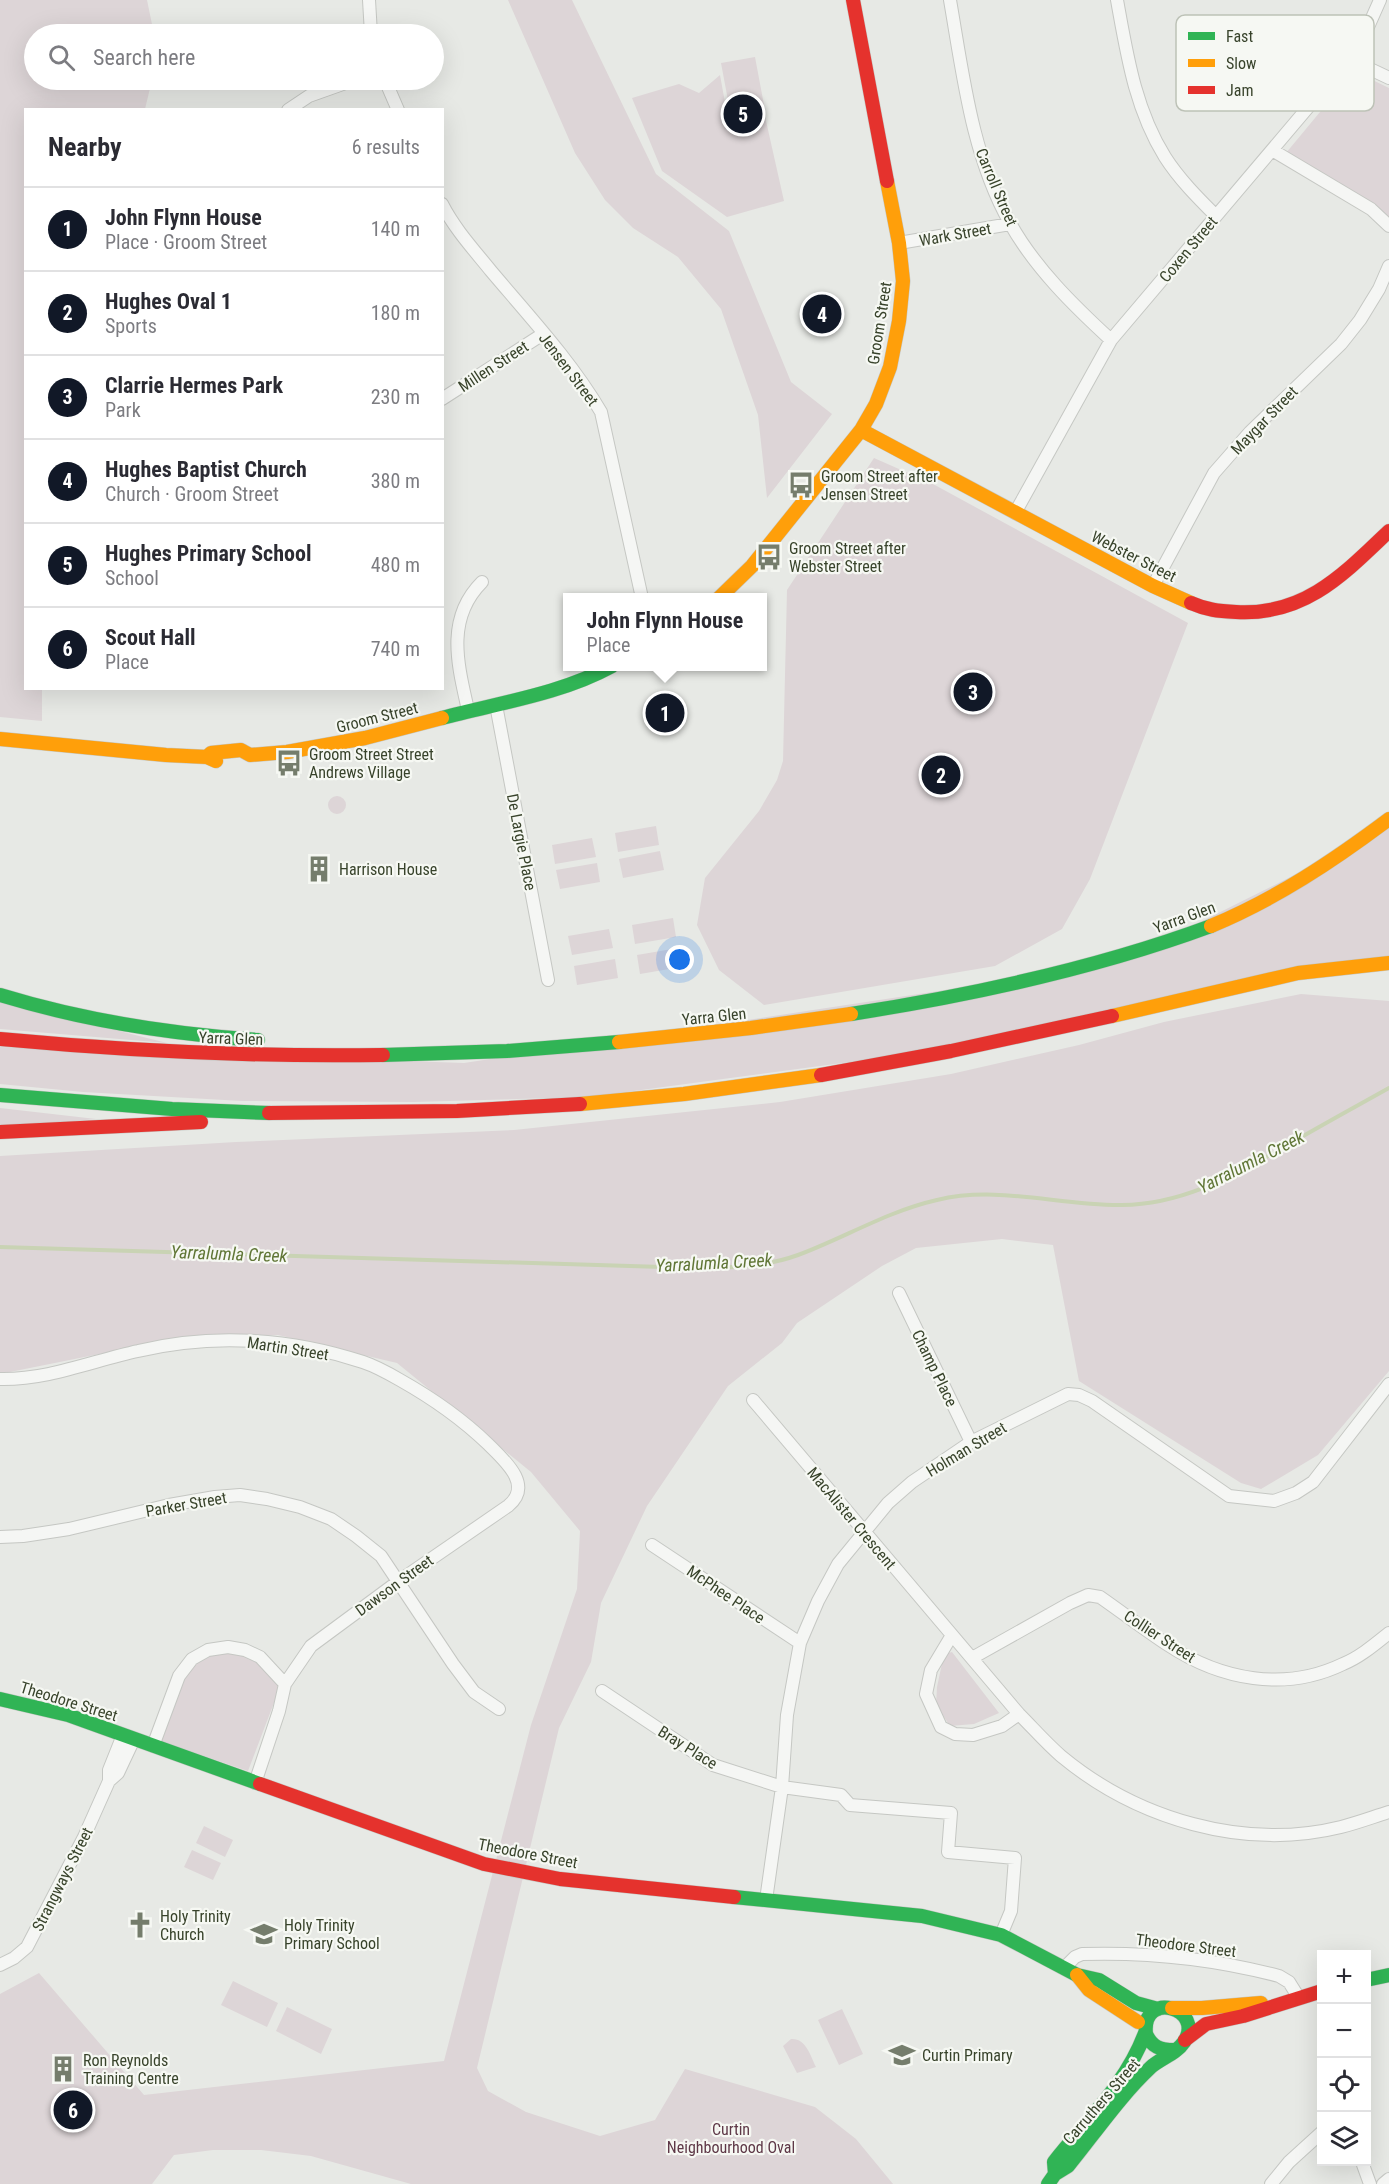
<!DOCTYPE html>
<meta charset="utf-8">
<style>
:root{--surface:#fff;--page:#f2f2f3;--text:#2b2b33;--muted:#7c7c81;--line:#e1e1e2;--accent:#111827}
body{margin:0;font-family:"Roboto Condensed",sans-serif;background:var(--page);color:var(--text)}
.controls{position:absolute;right:18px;bottom:18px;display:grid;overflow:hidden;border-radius:0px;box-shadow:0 6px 24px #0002}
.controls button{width:54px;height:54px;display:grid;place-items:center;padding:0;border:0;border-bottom:2px solid var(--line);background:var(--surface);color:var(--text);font:30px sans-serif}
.you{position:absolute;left:680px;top:960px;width:21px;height:21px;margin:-15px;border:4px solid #fff;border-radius:50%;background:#1a73e8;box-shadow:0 0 0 9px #1a73e833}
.badge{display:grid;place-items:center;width:39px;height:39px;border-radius:50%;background:var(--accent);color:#fff;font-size:20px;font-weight:700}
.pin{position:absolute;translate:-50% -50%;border:3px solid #fff;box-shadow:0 2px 6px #0006}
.popup{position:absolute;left:563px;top:593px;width:204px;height:78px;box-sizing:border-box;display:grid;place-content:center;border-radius:0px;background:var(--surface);filter:drop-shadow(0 2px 4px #0005);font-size:20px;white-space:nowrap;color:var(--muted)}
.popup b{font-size:22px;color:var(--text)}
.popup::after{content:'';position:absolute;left:50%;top:100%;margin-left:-12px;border:12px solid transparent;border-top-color:var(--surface)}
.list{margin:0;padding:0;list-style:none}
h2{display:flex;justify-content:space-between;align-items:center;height:78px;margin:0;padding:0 24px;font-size:26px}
h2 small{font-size:20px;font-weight:400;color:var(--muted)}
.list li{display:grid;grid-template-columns:39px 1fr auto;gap:18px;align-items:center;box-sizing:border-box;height:84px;padding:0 24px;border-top:2px solid var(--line)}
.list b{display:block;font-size:22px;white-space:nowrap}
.list p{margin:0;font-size:20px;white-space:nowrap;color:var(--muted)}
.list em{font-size:20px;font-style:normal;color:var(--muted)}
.icon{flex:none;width:33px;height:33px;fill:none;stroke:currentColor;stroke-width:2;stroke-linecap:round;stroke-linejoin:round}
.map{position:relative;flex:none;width:1389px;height:2184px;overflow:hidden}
.search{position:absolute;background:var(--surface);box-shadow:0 6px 24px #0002;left:24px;top:24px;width:420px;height:66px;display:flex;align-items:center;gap:15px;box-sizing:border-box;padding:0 21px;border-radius:33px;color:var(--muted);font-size:22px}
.panel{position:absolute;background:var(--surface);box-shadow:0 6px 24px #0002;left:24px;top:108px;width:420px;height:582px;border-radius:0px}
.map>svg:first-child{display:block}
.green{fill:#ddd5d7}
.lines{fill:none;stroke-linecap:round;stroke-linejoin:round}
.stream{stroke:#c9d3b4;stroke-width:4}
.street-casing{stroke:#c5c7c3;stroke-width:14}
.fast-casing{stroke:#c5c7c3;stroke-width:15}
.slow-casing{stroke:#c5c7c3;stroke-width:15}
.jam-casing{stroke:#c5c7c3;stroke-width:15}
.street{stroke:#f5f6f4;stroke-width:12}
.fast{stroke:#30b455;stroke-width:14}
.slow{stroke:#ff9f0a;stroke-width:14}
.jam{stroke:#e5322d;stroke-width:14}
.labels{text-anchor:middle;stroke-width:4.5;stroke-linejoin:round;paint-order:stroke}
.street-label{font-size:16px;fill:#38432b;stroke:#f6f8f3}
.poi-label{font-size:16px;fill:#38432b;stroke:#f6f8f3;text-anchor:start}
.park-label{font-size:16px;fill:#5e3847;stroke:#f6f8f3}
.water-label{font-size:18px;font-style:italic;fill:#607636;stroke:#f6f8f3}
.key{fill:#f6f8f3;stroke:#bdc2b7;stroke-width:1.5}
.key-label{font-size:16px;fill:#38432b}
</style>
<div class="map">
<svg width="1389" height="2184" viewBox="0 0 1389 2184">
<rect width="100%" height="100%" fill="#e7e9e5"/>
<path class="green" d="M0 0H147L154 34H34V80H152L145 109 26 110V688L42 689V721L0 717Z
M508 0H572L656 174 729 231 791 382 832 414 767 498 758 415 721 309 678 257 633 228 605 200 575 153Z
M755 57 764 105 730 111 721 63Z
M1354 71 1389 88V218L1286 153Z
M720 75 728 119 764 112 784 201 727 217 662 171 632 98 679 84 699 93Z
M874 458 933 484 1188 623 1090 879 1062 929 995 966 764 1005 719 970 697 925 705 878 759 811 777 780 783 761 787 590Z
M328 805a9 9 0 1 1 18 0a9 9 0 1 1-18 0Z
M656 826 659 845 618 852 615 833Z
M1389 828V956L910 1054 589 1097 414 1102 242 1101 83 1092 0 1084V1047L464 1063 1116 964Z
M592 838 596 857 555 864 552 845Z
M660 851 664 870 623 878 619 859Z
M597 863 600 882 560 889 556 870Z
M673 918 676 937 635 944 632 925Z
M609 929 613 948 572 955 568 936Z
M678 948 681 967 640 974 637 955Z
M615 959 618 978 577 985 574 966Z
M1301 994 1389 1001V1371L1318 1455 1261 1489 1241 1483 1079 1381 1053 1245 1002 1239 916 1248 882 1266 797 1323 782 1343 728 1386 647 1506 601 1603 591 1662 559 1728 477 2068 488 2091 526 2112 600 2136 655 2120 685 2069 815 2107 856 2139 893 2184H411L311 2156 261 2150H213L174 2155 152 2184H0V1994L39 1973 144 2095 444 2061 531 1725 577 1589 580 1531 531 1472 397 1363 278 1335 179 1338 0 1374V1156L236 1142 514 1130 780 1102 951 1074 1079 1045 1164 1022Z
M0 1001 167 1043 0 1029Z
M0 1108 96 1119 0 1128Z
M228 1651C250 1655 265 1666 283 1679L248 1771 160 1741C168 1721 180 1674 197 1661 206 1655 217 1653 228 1651Z
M952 1652 999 1713 974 1724 950 1726 936 1705 937 1687 944 1654Z
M204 1826 233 1840 225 1857 196 1843Z
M192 1850 221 1863 213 1880 184 1867Z
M233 1981 278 2003 267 2027 221 2005Z
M287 2007 332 2029 321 2054 276 2031Z
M842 2009 863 2054 839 2065 818 2020Z
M791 2039C806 2038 810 2055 816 2067L797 2073 783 2046Z"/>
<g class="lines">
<path class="stream" d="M0 1247 695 1268C730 1268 765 1267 798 1255 844 1238 888 1211 937 1200 998 1185 1060 1206 1122 1205 1185 1204 1233 1175 1286 1146 1320 1126 1355 1107 1389 1088"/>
<g class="street-casing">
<path id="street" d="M369 0 371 34
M950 0C963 75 972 156 1010 223 1035 268 1074 306 1111 340
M1117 0C1127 55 1135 109 1165 157 1179 179 1198 198 1216 216
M1349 59 1389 78
M385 80 398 110
M288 110 309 96 354 80
M1272 150 1371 209 1389 226
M442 204C454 228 474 250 491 271 529 316 571 361 601 412L642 598
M899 243 1010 224
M442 399 543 334
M1015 513 1111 340 1349 59 1368 27 1380 0
M1153 586 1214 473 1250 432 1341 344 1360 320 1379 289 1389 266
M496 705 548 980
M468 710C458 665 445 619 482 582
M899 1293 971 1442
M0 1379C48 1380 92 1361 138 1351 212 1333 291 1338 363 1362 375 1366 388 1373 400 1380 432 1398 461 1418 488 1444 504 1460 534 1485 508 1506L399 1581 311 1646 285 1684 279 1711 255 1783
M753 1400 1019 1714C1033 1728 1046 1743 1061 1756 1137 1819 1244 1851 1341 1827 1357 1823 1373 1817 1389 1812
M0 1537 23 1536 69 1529 169 1505 215 1497 240 1495 267 1499 300 1507 331 1519 356 1536 381 1556 453 1664 474 1692 499 1709
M652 1545 800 1643
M952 1635 931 1670 926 1694 941 1727 955 1734 973 1735 1002 1726 1019 1714
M972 1658 1070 1603 1088 1595 1100 1597C1123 1613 1145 1630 1168 1645 1221 1680 1285 1692 1343 1664 1360 1657 1374 1645 1389 1633
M602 1691 713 1765 782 1787 841 1795 850 1805 951 1813 948 1852 1015 1858 1011 1911 1001 1935
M153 1746 179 1676 192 1659 208 1650 228 1647 245 1650 260 1657 285 1684
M109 1781V1770L123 1735
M766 1900 782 1787 787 1715 800 1643 818 1601 838 1564 888 1503 912 1482 971 1442 1068 1394 1079 1395 1092 1401 1229 1496 1274 1501 1296 1493 1313 1482 1389 1384
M0 1965 14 1958 27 1947 84 1837 109 1781 118 1773 134 1739
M1064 1968 1075 1957 1082 1954C1148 1952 1215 1959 1279 1976L1289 1982 1299 1998
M1362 2162 1370 2184
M1271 2184 1289 2162 1322 2132
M1383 2184 1389 2179"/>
</g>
<g class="fast-casing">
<path id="fast" d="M442 718C498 703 561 694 612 666
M0 995C85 1021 170 1034 258 1040
M851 1014C973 995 1095 969 1211 926
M383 1055 507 1051 619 1042
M0 1095 172 1109 269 1113
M0 1699 68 1715 260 1784
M734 1897 922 1916 1001 1935 1077 1975 1099 1980 1136 2003 1158 2009
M1366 1980 1389 1975
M1055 2174 1054 2162C1087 2120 1126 2084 1145 2033
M1048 2184 1055 2174 1068 2166C1095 2133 1120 2096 1151 2067 1161 2058 1176 2054 1184 2042 1206 2008 1141 1989 1146 2034 1152 2047 1160 2050 1174 2050"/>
</g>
<g class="slow-casing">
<path id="slow" d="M861 430 1153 586 1191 603
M719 598 752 566 861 430 876 404 890 367 899 321 903 281 899 243 887 181
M0 739 166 755 207 757 216 761
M207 757 211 753 241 750 250 755 287 752 365 738 442 718
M1211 926C1276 899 1333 861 1389 819
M1112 1016 1298 973 1389 963
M619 1042 751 1028 851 1014
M580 1104 684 1094 821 1075
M1077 1975 1089 1990 1138 2022
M1172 2008H1202L1261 2003"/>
</g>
<g class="jam-casing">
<path id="jam" d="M853 0 887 181
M1191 603C1207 610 1218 611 1236 612 1304 616 1343 575 1389 531
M0 1039C128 1051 255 1057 383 1055
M821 1075 951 1051 1112 1016
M269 1113 457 1111 580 1104
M0 1132 201 1122
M260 1784 484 1864 560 1879 734 1897
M1185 2040 1206 2024 1243 2016 1322 1991"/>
</g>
<use href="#street" class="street"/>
<use href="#fast" class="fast"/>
<use href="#slow" class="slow"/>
<use href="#jam" class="jam"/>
</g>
<defs>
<g id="bus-bare" transform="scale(2.07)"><path d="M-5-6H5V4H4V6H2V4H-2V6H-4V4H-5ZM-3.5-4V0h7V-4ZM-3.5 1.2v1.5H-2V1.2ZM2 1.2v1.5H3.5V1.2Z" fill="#757d6c" stroke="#f6f8f3" stroke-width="2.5" paint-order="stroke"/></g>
<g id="building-bare" transform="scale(2.07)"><path d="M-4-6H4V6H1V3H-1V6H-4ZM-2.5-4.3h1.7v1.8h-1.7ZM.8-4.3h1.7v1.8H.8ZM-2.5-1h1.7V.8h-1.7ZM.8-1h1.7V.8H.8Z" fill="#757d6c" stroke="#f6f8f3" stroke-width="2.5" paint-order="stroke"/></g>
<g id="church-bare" transform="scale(2.07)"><path d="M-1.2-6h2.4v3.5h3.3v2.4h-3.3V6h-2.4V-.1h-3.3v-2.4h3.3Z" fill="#757d6c" stroke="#f6f8f3" stroke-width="2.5" paint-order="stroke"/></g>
<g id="school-bare" transform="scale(2.07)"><path d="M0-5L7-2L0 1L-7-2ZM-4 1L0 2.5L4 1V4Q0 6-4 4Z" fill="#757d6c" stroke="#f6f8f3" stroke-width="2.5" paint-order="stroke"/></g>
</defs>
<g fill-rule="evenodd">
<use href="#bus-bare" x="801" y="485"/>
<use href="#bus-bare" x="769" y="557"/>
<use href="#bus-bare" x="289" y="763"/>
<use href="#building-bare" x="319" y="869"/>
<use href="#church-bare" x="140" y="1925"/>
<use href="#school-bare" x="264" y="1934"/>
<use href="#school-bare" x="902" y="2055"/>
<use href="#building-bare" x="63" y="2069"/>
</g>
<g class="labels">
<g class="street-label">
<text transform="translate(997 187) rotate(67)" y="6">Carroll Street</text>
<text transform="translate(955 234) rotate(-10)" y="6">Wark Street</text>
<text transform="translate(1188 249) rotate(-50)" y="6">Coxen Street</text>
<text transform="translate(879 323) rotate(-81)" y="6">Groom Street</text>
<text transform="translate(493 366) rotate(-33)" y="6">Millen Street</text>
<text transform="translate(569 369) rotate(53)" y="6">Jensen Street</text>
<text transform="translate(1264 420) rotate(-46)" y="6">Maygar Street</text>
<text transform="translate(1134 556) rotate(27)" y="6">Webster Street</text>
<text transform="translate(377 717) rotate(-14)" y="6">Groom Street</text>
<text transform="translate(522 842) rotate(79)" y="6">De Largie Place</text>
<text transform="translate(1184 917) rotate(-20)" y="6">Yarra Glen</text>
<text transform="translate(714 1016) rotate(-6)" y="6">Yarra Glen</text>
<text transform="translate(231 1038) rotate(2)" y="6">Yarra Glen</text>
<text transform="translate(288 1348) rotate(9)" y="6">Martin Street</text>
<text transform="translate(935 1368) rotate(64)" y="6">Champ Place</text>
<text transform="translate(966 1449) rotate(-31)" y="6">Holman Street</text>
<text transform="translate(186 1504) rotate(-10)" y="6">Parker Street</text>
<text transform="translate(852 1518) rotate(50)" y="6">MacAlister Crescent</text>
<text transform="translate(394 1585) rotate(-36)" y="6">Dawson Street</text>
<text transform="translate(726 1594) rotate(34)" y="6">McPhee Place</text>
<text transform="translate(1160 1636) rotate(33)" y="6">Collier Street</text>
<text transform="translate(69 1701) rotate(17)" y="6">Theodore Street</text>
<text transform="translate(688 1747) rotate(32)" y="6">Bray Place</text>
<text transform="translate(528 1853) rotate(11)" y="6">Theodore Street</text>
<text transform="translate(62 1879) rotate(-63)" y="6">Strangways Street</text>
<text transform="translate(1186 1945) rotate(7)" y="6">Theodore Street</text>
<text transform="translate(1101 2101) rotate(-49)" y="6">Carruthers Street</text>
</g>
<g class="poi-label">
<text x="821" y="482">Groom Street after<tspan x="821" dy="18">Jensen Street</tspan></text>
<text x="789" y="554">Groom Street after<tspan x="789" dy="18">Webster Street</tspan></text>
<text x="309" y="760">Groom Street Street<tspan x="309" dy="18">Andrews Village</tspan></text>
<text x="339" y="875">Harrison House</text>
<text x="160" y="1922">Holy Trinity<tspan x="160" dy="18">Church</tspan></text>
<text x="284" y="1931">Holy Trinity<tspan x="284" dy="18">Primary School</tspan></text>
<text x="922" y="2061">Curtin Primary</text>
<text x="83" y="2066">Ron Reynolds<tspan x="83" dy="18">Training Centre</tspan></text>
</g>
<g class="park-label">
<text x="731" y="2135">Curtin<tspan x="731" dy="18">Neighbourhood Oval</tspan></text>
</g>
<g class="water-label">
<text transform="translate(1251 1162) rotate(-27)" y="6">Yarralumla Creek</text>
<text transform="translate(229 1254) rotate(2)" y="6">Yarralumla Creek</text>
<text transform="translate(714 1263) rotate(-3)" y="6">Yarralumla Creek</text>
</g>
</g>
<rect x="1176" y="15" width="198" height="96" rx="9" class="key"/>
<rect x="1188" y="32" width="27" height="8" fill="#30b455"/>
<rect x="1188" y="59" width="27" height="8" fill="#ff9f0a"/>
<rect x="1188" y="86" width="27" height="8" fill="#e5322d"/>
<g class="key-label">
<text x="1226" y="42">Fast</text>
<text x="1226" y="69">Slow</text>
<text x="1226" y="96">Jam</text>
</g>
</svg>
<div class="controls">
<button>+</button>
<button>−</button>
<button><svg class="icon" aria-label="locate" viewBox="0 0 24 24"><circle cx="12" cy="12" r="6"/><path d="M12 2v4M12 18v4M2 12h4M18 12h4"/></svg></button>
<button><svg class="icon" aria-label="layers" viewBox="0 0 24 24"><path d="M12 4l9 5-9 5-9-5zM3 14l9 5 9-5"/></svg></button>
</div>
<div class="you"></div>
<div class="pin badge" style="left:665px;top:713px">1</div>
<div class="popup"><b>John Flynn House</b>Place</div>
<div class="pin badge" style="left:941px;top:775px">2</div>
<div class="pin badge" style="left:973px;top:692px">3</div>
<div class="pin badge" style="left:822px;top:314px">4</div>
<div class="pin badge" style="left:743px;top:114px">5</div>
<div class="pin badge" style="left:73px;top:2110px">6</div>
<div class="search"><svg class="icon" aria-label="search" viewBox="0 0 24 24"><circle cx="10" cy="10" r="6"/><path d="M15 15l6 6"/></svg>Search here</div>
<section class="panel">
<h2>Nearby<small>6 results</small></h2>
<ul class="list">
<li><span class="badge">1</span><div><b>John Flynn House</b><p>Place · Groom Street</p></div><em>140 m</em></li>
<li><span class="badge">2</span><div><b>Hughes Oval 1</b><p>Sports</p></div><em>180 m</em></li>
<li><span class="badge">3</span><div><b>Clarrie Hermes Park</b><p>Park</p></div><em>230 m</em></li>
<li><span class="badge">4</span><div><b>Hughes Baptist Church</b><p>Church · Groom Street</p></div><em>380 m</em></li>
<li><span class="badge">5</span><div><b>Hughes Primary School</b><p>School</p></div><em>480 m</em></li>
<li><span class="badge">6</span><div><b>Scout Hall</b><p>Place</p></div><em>740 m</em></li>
</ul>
</section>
</div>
